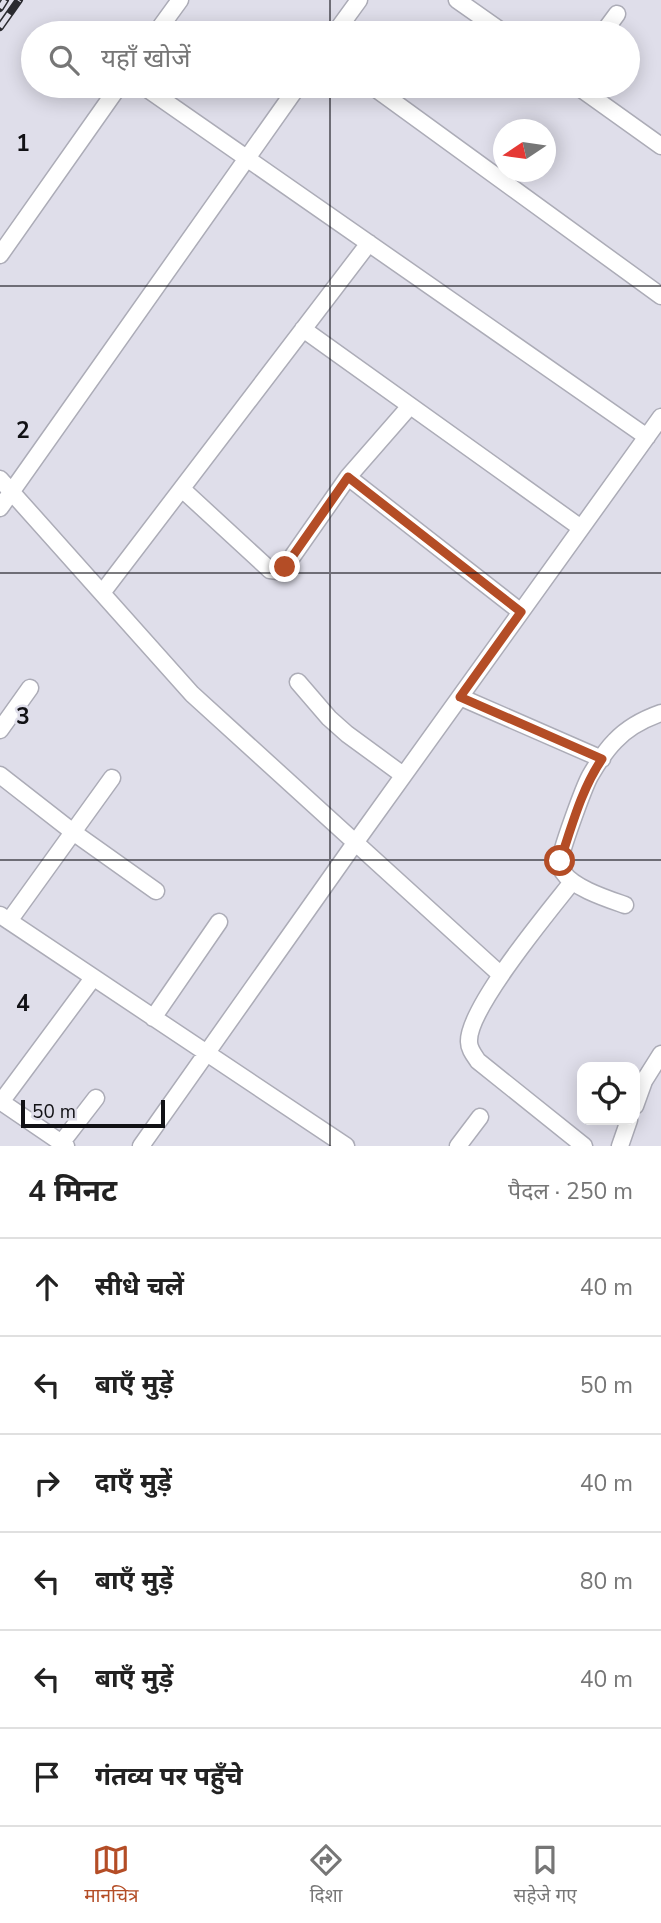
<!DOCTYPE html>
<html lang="hi">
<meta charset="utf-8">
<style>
:root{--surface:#fff;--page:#f2f2f2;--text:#222;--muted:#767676;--line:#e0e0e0;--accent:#b44d26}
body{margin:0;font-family:"Nunito Sans","Noto Sans Devanagari",sans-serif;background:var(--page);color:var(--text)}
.controls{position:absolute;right:21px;bottom:21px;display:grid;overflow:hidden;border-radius:14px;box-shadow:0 4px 18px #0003}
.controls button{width:63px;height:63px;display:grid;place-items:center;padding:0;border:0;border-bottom:2px solid var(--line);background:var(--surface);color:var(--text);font:35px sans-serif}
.compass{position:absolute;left:493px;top:119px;width:63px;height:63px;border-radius:50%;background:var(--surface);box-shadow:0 4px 18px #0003;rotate:257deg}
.scale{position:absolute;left:21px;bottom:18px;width:144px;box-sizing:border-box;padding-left:7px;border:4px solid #111115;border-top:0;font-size:19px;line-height:24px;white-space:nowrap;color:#111115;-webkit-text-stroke:5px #dfdeea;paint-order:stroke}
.stop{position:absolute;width:21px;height:21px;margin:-16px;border:5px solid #b44d26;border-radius:50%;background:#fff}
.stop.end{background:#b44d26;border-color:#fff;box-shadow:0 2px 7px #0008}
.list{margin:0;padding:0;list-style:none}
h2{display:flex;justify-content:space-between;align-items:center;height:91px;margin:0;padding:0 28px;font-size:30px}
h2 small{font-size:23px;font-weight:400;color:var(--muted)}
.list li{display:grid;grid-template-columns:46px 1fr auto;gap:21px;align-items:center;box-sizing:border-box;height:98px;padding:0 28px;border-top:2px solid var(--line)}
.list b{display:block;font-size:26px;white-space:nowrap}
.list em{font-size:23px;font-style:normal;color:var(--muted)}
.icon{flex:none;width:38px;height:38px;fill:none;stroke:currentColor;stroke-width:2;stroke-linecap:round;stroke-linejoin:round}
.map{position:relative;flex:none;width:661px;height:1146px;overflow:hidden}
.search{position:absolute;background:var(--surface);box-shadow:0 4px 18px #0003;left:21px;right:21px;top:21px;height:77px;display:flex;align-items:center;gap:18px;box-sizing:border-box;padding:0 24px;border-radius:38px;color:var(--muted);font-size:26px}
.sheet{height:679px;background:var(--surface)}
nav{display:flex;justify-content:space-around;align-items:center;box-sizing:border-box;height:98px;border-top:2px solid var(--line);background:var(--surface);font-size:19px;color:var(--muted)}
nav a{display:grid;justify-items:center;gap:4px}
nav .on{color:var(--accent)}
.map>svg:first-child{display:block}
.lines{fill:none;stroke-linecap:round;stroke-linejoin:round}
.street-casing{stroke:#acacb7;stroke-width:19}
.street{stroke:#fff;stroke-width:16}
.rail-casing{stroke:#2a2a2f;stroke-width:8}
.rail{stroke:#dfdeea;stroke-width:5;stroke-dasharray:16;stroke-linecap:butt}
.route{stroke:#b44d26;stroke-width:9}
.grid{fill:none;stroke:#111115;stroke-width:2;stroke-opacity:0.55}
.grid-label{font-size:23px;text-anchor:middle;font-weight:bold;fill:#111115;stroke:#dfdeea;stroke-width:5;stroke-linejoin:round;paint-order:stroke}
</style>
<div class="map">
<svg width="661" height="1146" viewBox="0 0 661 1146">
<rect width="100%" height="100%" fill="#dfdeea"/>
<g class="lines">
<g class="street-casing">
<path id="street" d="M457 0 504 33
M156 33 180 0
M335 33 359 0
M603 33 617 14
M143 86 647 437
M372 86 661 296
M577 86 661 146
M0 255 119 86
M303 329 581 528
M348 477 521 612
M0 479 192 694 501 975
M182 489 270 570 278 571 285 567 348 477 410 406
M0 508 298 86
M102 593 369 243
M298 682 329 718 347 734 403 775
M460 697 602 759
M0 730 30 688
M0 775 73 832 156 891
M572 882C550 910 467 1009 469 1042 469 1049 474 1055 478 1061L584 1146
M625 905C608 899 573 888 563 872 562 870 560 865 560 862 560 852 584 787 590 776 597 764 606 750 615 741 628 727 644 719 661 713
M0 915 346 1146
M9 921 112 778
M153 1018 219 922
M0 1101 66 1146
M1 1102 93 978
M635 1106 644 1081 661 1054
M59 1146 96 1098
M141 1146 355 843 661 417
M458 1146 480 1117
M620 1146 629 1120"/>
</g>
<use href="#street" class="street"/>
<g class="rail-casing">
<path id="rail" d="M0 8 5 0
M0 27 19 0"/>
</g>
<use href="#rail" class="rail"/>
</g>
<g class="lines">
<path class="route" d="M285 567 348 477 521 612 460 697 602 759C581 790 572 826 560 861"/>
</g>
<path class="grid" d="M330 0V33M330 86V1146M0 286H661M0 573H661M0 860H661"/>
<g class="grid-label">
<text x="23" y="151">1</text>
<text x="23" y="438">2</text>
<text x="23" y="724">3</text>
<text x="23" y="1011">4</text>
</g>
</svg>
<div class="controls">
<button><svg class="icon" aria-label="locate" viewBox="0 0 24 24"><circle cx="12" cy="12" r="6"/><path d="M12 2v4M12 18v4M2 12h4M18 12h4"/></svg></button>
</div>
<svg class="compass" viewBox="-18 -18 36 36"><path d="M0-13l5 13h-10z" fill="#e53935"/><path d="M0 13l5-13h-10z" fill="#767676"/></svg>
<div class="scale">50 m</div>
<div class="stop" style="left:560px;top:861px"></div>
<div class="stop end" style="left:285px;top:567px"></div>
<div class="search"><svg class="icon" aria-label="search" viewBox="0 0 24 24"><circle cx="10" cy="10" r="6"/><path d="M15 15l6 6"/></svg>यहाँ खोजें</div>
</div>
<section class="sheet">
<h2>4 मिनट<small>पैदल · 250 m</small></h2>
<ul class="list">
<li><svg class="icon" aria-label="ahead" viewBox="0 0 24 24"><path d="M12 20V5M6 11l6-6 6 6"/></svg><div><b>सीधे चलें</b></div><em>40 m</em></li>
<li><svg class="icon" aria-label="left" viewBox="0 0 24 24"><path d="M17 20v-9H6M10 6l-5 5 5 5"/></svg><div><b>बाएँ मुड़ें</b></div><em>50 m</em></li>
<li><svg class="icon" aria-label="right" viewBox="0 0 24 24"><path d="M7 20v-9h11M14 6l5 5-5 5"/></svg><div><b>दाएँ मुड़ें</b></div><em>40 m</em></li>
<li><svg class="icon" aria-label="left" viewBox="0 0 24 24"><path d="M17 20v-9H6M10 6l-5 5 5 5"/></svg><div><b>बाएँ मुड़ें</b></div><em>80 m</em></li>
<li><svg class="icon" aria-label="left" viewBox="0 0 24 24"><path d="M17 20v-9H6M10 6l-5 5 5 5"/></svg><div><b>बाएँ मुड़ें</b></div><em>40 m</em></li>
<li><svg class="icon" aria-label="arrive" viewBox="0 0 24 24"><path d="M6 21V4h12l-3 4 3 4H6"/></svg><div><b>गंतव्य पर पहुँचे</b></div></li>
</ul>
</section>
<nav>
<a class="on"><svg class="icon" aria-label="map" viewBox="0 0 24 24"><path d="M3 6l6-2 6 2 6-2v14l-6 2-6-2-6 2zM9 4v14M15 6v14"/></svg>मानचित्र</a>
<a><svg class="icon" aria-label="directions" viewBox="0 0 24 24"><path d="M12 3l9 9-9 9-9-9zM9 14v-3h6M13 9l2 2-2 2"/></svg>दिशा</a>
<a><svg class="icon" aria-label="saved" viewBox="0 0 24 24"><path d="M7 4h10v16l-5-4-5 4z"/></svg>सहेजे गए</a>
</nav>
